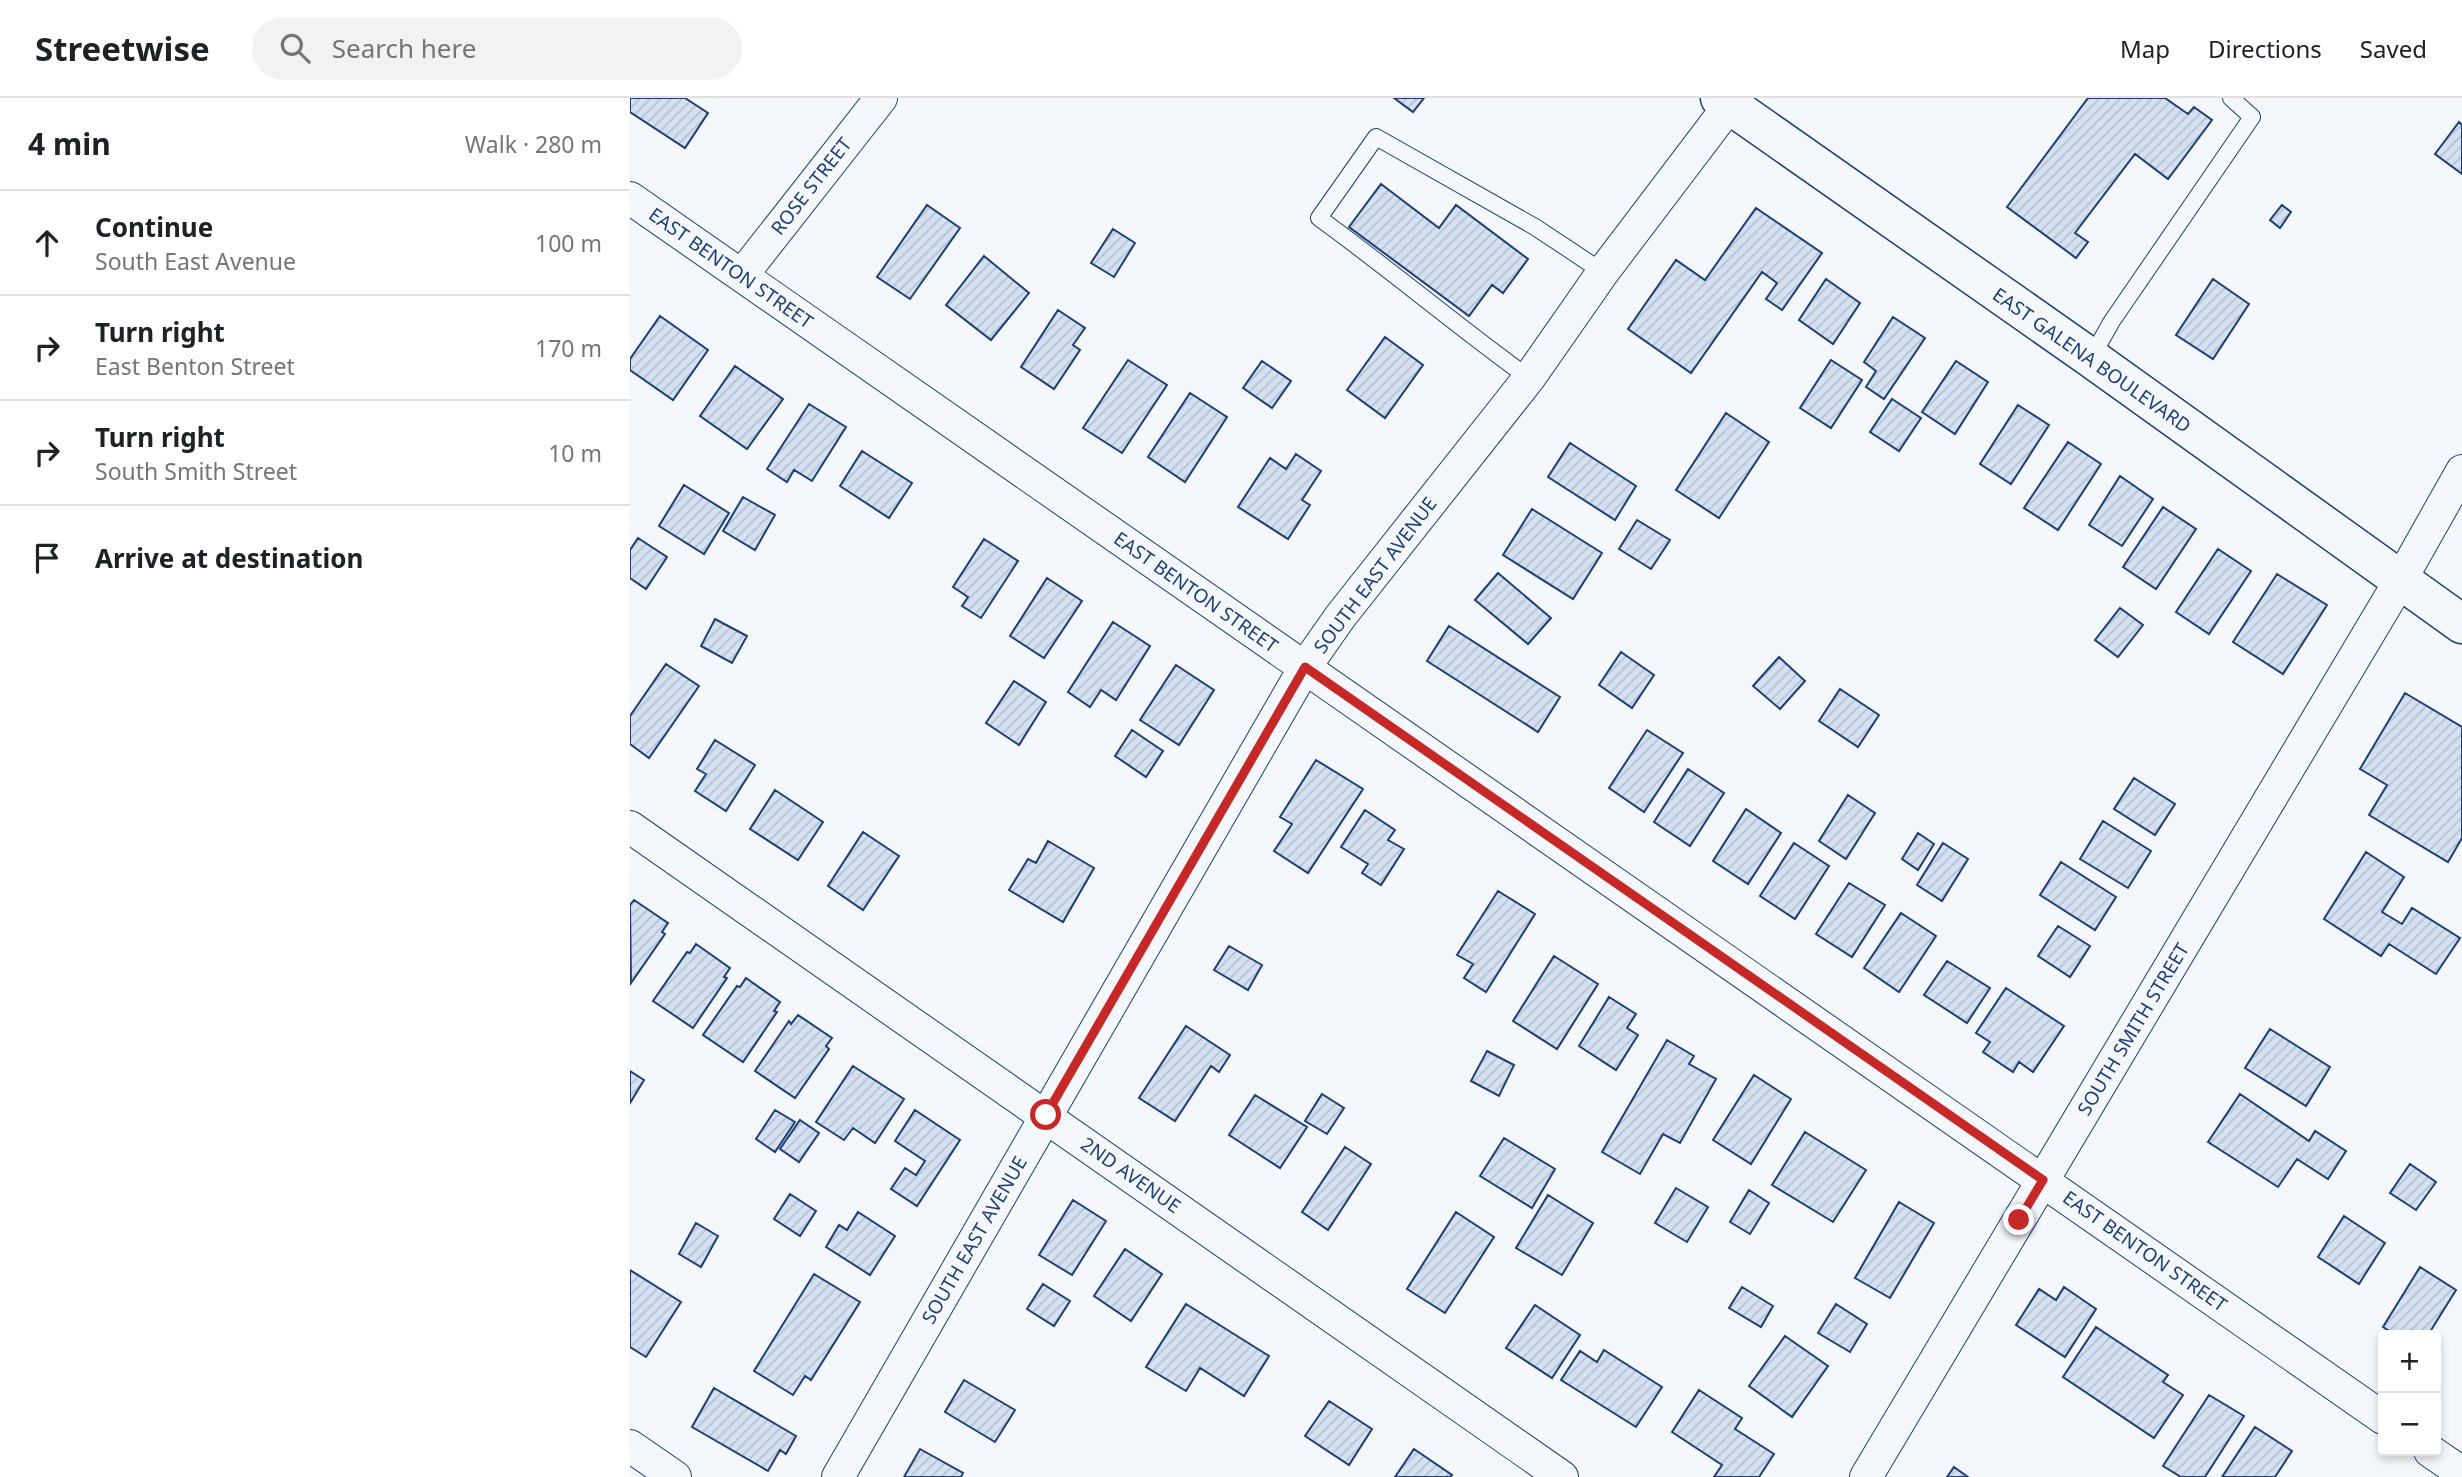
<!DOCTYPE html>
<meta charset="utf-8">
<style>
:root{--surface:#fff;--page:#f2f2f2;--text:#202124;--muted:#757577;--line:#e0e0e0}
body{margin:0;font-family:"Noto Sans",sans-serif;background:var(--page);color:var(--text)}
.controls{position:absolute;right:21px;bottom:21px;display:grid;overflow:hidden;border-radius:7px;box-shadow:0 4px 10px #0003}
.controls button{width:63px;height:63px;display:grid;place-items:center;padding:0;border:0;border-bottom:2px solid var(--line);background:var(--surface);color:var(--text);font:35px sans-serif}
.stop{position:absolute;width:21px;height:21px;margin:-16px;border:5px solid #c62828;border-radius:50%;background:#fff}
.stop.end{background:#c62828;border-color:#fff;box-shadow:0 2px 7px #0008}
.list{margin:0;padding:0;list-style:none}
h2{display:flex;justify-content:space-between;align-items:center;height:91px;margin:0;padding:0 28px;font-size:30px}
h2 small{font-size:23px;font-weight:400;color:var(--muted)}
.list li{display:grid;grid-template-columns:46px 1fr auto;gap:21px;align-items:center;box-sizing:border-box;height:105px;padding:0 28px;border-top:2px solid var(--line)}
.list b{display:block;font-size:26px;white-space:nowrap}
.list p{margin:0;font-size:23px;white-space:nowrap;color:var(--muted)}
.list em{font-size:23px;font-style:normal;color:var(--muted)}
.icon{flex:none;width:38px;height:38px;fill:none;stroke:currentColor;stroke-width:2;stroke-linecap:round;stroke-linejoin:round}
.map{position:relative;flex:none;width:1832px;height:1379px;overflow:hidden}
header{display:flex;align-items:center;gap:42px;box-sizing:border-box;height:98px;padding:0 35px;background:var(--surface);border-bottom:2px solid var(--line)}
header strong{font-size:33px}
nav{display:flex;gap:38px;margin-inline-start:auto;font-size:24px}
.search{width:490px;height:63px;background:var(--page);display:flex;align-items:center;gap:18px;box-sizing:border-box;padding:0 24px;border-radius:38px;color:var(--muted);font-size:26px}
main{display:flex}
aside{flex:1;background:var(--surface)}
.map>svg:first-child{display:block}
.building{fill:url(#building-hatch);stroke:#1d3f73;stroke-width:2}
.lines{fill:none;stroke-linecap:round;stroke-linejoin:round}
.lane-casing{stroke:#1d3f73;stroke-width:18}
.street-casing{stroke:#1d3f73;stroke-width:34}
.primary-casing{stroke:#1d3f73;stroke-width:41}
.lane{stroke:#f4f7fb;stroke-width:16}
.street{stroke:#f4f7fb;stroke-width:32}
.primary{stroke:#f4f7fb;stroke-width:38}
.route{stroke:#c62828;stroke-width:9}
.labels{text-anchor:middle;stroke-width:5;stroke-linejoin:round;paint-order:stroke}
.street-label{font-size:19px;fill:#1d3f73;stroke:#f4f7fb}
</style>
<header>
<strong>Streetwise</strong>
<div class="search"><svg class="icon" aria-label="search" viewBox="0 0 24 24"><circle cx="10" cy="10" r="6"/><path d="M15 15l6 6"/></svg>Search here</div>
<nav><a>Map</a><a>Directions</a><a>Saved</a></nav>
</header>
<main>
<aside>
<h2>4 min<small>Walk · 280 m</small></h2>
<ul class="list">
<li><svg class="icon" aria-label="ahead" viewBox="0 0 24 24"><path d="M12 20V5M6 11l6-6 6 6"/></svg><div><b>Continue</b><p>South East Avenue</p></div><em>100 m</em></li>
<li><svg class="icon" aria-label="right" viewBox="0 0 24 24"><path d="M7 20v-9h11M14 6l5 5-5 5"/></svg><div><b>Turn right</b><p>East Benton Street</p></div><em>170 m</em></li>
<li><svg class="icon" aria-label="right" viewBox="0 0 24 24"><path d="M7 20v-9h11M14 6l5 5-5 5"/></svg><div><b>Turn right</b><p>South Smith Street</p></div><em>10 m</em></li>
<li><svg class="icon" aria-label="arrive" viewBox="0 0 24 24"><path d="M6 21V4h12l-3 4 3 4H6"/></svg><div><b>Arrive at destination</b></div></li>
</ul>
</aside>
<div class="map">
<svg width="1832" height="1379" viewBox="0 0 1832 1379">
<defs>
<pattern id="building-hatch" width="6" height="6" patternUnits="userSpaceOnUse" patternTransform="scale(1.75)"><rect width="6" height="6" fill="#d5e0f0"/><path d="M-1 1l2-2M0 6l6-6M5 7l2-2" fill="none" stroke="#b6c1d1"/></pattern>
</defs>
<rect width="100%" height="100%" fill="#f4f7fb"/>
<path class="building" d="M0 0H55L78 15 55 50 0 14Z
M764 0H794L783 14Z
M1458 0H1535L1558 16 1564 9 1582 22 1538 81 1505 56 1445 135 1458 144 1446 160 1377 109Z
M1829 24 1832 27V76L1805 56Z
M751 86 809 130 826 107 898 161 873 195 862 187 839 218 719 129Z
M297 107 330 130 280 201 247 179Z
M1652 107 1661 114 1650 130 1640 122Z
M1126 110 1192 155 1152 212 1136 201 1147 185 1132 174 1061 275 998 231 1046 162 1075 182Z
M483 131 505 145 484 179 461 165Z
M354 158 399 195 361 242 316 207Z
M1196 181 1230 205 1203 246 1169 222Z
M1583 181 1619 206 1583 261 1546 237Z
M428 212 455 230 443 247 450 252 424 291 391 269Z
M30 218 78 252 43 302 0 272V261Z
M1263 219 1295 240 1254 301 1236 289 1246 273 1234 264Z
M755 239 793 267 755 320 717 292Z
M498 262 537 287 492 355 453 330Z
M1201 262 1232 282 1201 330 1170 310Z
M632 263 661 283 642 310 613 290Z
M1326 263 1358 284 1325 336 1292 314Z
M105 268 153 301 117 351 70 318Z
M560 295 597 319 555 384 518 359Z
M1262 301 1291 320 1269 353 1240 334Z
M179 306 216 329 182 383 164 372 157 384 137 371Z
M1388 307 1419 327 1381 386 1350 366Z
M1096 315 1139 344 1089 420 1046 392Z
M1438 344 1471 366 1428 432 1394 410Z
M940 345 1006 388 985 422 918 379Z
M232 353 282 385 259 420 210 388Z
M666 356 691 373 672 402 680 407 658 441 608 409 640 360 656 371Z
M1490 378 1523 401 1492 448 1459 427Z
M54 387 99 415 74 456 29 428Z
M113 399 145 417 125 452 93 433Z
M1533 409 1566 431 1526 491 1493 469Z
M902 411 972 455 943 501 873 457Z
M1007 422 1040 442 1021 471 989 451Z
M8 440 37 459 16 491 0 480V452Z
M354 441 388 463 351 520 332 508 338 499 323 489Z
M1588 451 1621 473 1579 536 1546 514Z
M868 475 921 520 898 546 845 502Z
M1647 476 1697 507 1653 576 1603 544Z
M417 480 452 503 414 560 380 538Z
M1490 510 1513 527 1488 559 1465 542Z
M85 521 117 538 102 565 71 548Z
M483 524 520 548 486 602 471 592 460 609 438 594Z
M819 528 930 599 908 634 797 563Z
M991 554 1024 577 1002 610 969 587Z
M1149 559 1175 583 1150 611 1123 588Z
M36 566 69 588 19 660 0 646V618Z
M546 567 584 592 549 647 510 622Z
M384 583 416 604 389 647 356 625Z
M1210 591 1249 617 1228 649 1189 623Z
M1775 595 1832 629V740L1818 764 1739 717 1757 687 1730 671Z
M502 632 533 653 516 679 485 658Z
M1017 632 1053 655 1014 714 979 690Z
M85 642 125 667 96 713 65 693 76 676 67 671Z
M686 662 733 691 678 775 644 753 662 726 650 719Z
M1058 671 1094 695 1060 748 1024 724Z
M1504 680 1545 706 1525 737 1484 711Z
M145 692 193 724 168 762 120 731Z
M1218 697 1245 715 1216 761 1189 743Z
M1116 711 1151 735 1118 786 1083 763Z
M735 712 765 732 758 742 774 751 751 787 732 775 738 766 711 749Z
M1473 723 1521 753 1498 790 1450 761Z
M233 734 269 758 233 812 198 788Z
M1288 735 1304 746 1288 772 1272 761Z
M418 743 464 770 433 824 379 792 398 761 406 765Z
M1164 745 1199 768 1165 821 1130 798Z
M1313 745 1338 761 1312 803 1287 787Z
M1736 754 1774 779 1752 814 1772 826 1782 810 1830 840 1806 876 1759 846 1751 858 1694 821Z
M1431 764 1486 799 1465 832 1410 797Z
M1219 785 1255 807 1222 859 1186 836Z
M868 793 905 816 856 894 834 880 843 866 827 857Z
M4 802 38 825 32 834 35 836 1 885 0 807Z
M1271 815 1306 838 1269 894 1234 870Z
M1428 828 1460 848 1440 879 1408 858Z
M66 846 100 870 94 879 97 880 63 930 23 903 57 854 60 855Z
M599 848 632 867 618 892 584 872Z
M924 858 968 886 927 951 883 923Z
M1317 863 1360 890 1337 925 1294 897Z
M116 880 150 904 144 913 147 914 113 964 73 937 107 888 110 889Z
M1376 890 1434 928 1403 974 1389 964 1383 974 1353 954 1360 944 1346 935Z
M979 899 1006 916 997 930 1008 937 986 972 949 948Z
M168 917 202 940 196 948 199 951 165 1000 125 973 159 923 161 926Z
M556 928 600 957 589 974 581 968 545 1023 509 1000Z
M1640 931 1700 969 1676 1008 1615 970Z
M1037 942 1064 958 1059 966 1086 981 1050 1045 1033 1036 1010 1076 972 1054Z
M857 953 884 967 869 998 841 983Z
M223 968 274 1001 245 1045 223 1030 214 1042 186 1024Z
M0 973 14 982 0 1005Z
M1124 977 1161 1001 1121 1066 1083 1042Z
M692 996 714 1010 697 1036 675 1023Z
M1610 996 1679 1043 1685 1033 1716 1053 1698 1081 1667 1061 1648 1089 1578 1044Z
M625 997 677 1029 650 1070 599 1037Z
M145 1012 165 1024 145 1054 126 1041Z
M285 1012 330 1042 287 1108 261 1091 275 1070 286 1077 295 1063 265 1043Z
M170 1022 189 1035 169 1064 150 1051Z
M1175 1034 1236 1072 1203 1124 1142 1087Z
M874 1040 925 1071 902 1110 850 1078Z
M715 1049 741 1066 698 1132 672 1114Z
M1780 1066 1806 1084 1786 1112 1760 1095Z
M1046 1090 1078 1109 1057 1144 1025 1125Z
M1119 1092 1139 1105 1120 1136 1100 1124Z
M160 1096 186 1113 170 1138 144 1121Z
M918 1097 963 1125 932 1177 886 1150Z
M443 1102 476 1123 442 1177 409 1157Z
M1269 1104 1304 1125 1260 1200 1225 1180Z
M228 1114 265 1138 240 1177 196 1149 209 1127 217 1132Z
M826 1114 864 1139 815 1215 777 1191Z
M1714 1118 1755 1145 1729 1186 1688 1159Z
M66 1125 88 1138 71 1169 49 1156Z
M495 1151 532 1176 501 1223 464 1198Z
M1790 1169 1826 1192 1798 1237H1766L1753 1229Z
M0 1172 51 1204 16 1259 0 1249Z
M184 1176 230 1204 181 1282 175 1278 163 1297 124 1273Z
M413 1186 440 1203 424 1228 397 1211Z
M1112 1189 1143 1208 1131 1229 1099 1210Z
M1434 1189 1466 1211 1435 1259 1386 1227 1409 1191 1426 1202Z
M556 1206 639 1258 614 1298 570 1270 556 1293 516 1269Z
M1206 1206 1237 1226 1220 1254 1188 1235Z
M905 1207 950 1237 922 1280 876 1250Z
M1466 1229 1538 1277 1533 1284 1553 1297 1524 1340 1433 1279Z
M1155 1238 1198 1268 1162 1319 1119 1288Z
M974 1252 1032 1289 1006 1329 931 1282 950 1253 967 1264Z
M334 1282 385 1312 365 1344 315 1314Z
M84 1290 166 1338 156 1356 150 1352 138 1373 62 1329Z
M1069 1292 1112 1320 1105 1331 1144 1356 1129 1379H1084L1092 1367 1042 1334Z
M1579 1297 1614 1318 1575 1379H1551L1533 1368Z
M699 1303 742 1331 719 1367 675 1338Z
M1625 1329 1662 1353 1645 1379H1592Z
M290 1351 333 1375 331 1379H274Z
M784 1351 822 1377 820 1379H765Z
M1324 1369 1338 1379H1317Z"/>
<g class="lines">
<g class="lane-casing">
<path id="lane" d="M1461 260 1482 223 1622 19 1601 0
M899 280C828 229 761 172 689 120L746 39 905 129 973 174"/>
</g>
<g class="street-casing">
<path id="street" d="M0 100 1753 1320
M112 177 251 0
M0 729 932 1379
M0 1348 45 1379
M1800 1353 1832 1375
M208 1379 675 569 710 519 899 280 973 174 1105 0
M1236 1379 1770 483 1832 373"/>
</g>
<g class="primary-casing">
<path id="primary" d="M1090 0 1461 260 1832 526"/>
</g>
<use href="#lane" class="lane"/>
<use href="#street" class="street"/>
<use href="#primary" class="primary"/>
</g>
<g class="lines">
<path class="route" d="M416 1017 675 569 1413 1082 1389 1122"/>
</g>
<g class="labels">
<g class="street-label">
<text transform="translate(181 88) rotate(-52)" y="7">ROSE STREET</text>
<text transform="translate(101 170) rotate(35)" y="7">EAST BENTON STREET</text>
<text transform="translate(1462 262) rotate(35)" y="7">EAST GALENA BOULEVARD</text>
<text transform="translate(745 477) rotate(-53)" y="7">SOUTH EAST AVENUE</text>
<text transform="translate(566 494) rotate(35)" y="7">EAST BENTON STREET</text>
<text transform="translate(1503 931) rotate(-59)" y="7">SOUTH SMITH STREET</text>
<text transform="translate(501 1077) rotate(35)" y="7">2ND AVENUE</text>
<text transform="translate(344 1142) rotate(-60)" y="7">SOUTH EAST AVENUE</text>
<text transform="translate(1515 1153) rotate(35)" y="7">EAST BENTON STREET</text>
</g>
</g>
</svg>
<div class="controls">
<button>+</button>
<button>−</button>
</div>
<div class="stop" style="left:416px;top:1017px"></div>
<div class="stop end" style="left:1389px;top:1122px"></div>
</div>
</main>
